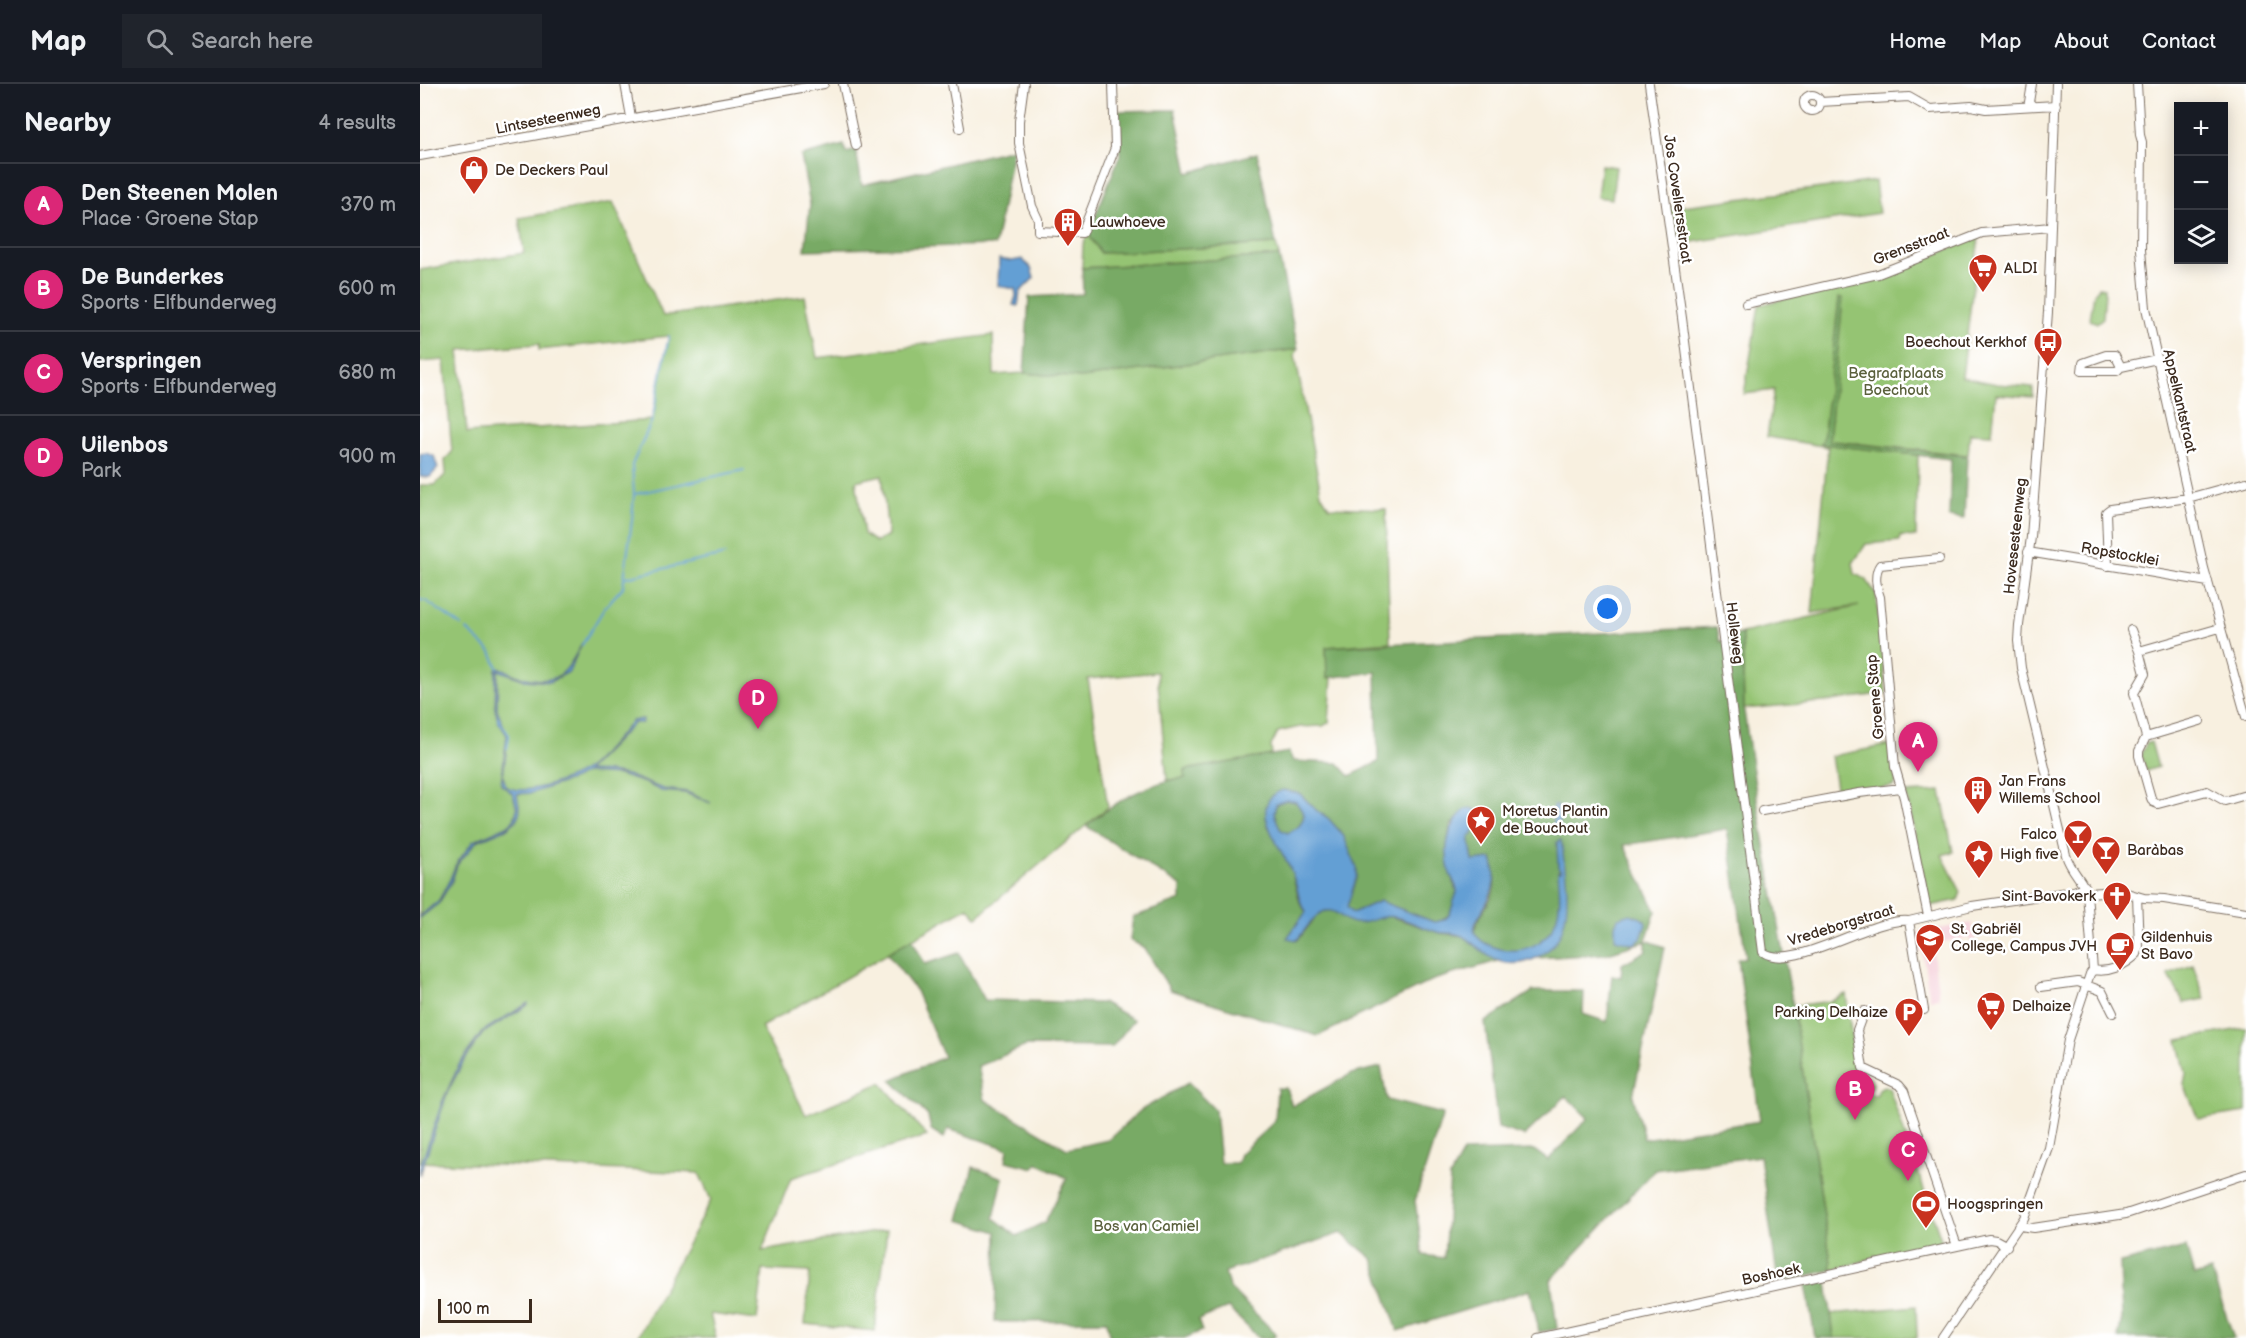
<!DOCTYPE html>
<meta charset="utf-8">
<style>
:root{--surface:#171b24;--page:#20242c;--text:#f1f3f6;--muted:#9ea1a6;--line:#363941;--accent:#db2777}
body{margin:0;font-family:"Balsamiq Sans",sans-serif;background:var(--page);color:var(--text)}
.controls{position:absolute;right:18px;top:18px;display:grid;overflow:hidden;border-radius:0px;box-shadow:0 3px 15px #0003}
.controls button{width:54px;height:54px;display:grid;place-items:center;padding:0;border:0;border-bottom:2px solid var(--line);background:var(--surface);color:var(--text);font:30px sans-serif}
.scale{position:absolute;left:18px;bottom:15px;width:94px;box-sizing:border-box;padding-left:6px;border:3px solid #3b2a1e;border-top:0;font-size:16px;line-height:21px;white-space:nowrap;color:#3b2a1e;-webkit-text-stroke:4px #fff;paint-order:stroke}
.you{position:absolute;left:1188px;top:525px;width:21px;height:21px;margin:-15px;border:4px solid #fff;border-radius:50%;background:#1a73e8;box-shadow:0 0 0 9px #1a73e833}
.badge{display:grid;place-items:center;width:39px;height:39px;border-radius:50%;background:var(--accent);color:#fff;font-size:20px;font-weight:700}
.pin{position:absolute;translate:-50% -50px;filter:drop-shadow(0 2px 3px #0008)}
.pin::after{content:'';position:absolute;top:32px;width:21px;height:18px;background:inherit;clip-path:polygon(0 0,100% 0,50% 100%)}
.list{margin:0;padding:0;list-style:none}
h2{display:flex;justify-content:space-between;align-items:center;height:78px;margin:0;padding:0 24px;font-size:26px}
h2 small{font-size:20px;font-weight:400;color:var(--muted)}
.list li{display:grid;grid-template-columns:39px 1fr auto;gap:18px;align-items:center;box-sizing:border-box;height:84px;padding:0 24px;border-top:2px solid var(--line)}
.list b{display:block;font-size:22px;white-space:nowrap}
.list p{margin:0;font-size:20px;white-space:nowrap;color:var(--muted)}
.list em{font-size:20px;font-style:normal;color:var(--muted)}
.icon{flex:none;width:33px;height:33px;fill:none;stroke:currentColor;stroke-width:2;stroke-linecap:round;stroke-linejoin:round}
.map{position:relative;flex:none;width:1826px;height:1254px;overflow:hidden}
header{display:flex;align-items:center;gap:36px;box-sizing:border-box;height:84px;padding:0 30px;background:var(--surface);border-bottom:2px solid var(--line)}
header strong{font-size:28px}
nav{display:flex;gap:33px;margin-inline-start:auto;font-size:21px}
.search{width:420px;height:54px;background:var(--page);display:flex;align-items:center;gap:15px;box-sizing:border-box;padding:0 21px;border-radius:0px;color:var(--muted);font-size:22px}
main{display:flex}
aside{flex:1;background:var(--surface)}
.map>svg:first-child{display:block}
.built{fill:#f5cfd9}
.green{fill:#95c473;stroke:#687748;stroke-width:1.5;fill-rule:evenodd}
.forest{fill:#78aa65;stroke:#5a6a42;stroke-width:1.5;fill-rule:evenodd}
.water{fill:#649fd4;stroke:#506479;stroke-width:1.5;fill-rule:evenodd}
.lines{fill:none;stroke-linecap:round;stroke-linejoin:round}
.stream{stroke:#649fd4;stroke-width:2}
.minor-casing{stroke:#7d6f62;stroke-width:10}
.minor{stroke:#fff;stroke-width:8}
.labels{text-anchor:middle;stroke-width:5;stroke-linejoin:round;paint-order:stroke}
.street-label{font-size:15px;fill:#3b2a1e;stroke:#fff}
.poi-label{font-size:15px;fill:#3b2a1e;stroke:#fff;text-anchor:start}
.park-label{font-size:15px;fill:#5a603c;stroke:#fff}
</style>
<header>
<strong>Map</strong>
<div class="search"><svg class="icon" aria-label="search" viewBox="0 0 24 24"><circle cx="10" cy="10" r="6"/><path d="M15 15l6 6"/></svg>Search here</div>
<nav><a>Home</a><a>Map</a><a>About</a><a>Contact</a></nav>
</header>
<main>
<aside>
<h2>Nearby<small>4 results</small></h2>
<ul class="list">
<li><span class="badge">A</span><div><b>Den Steenen Molen</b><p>Place · Groene Stap</p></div><em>370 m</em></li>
<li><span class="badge">B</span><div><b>De Bunderkes</b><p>Sports · Elfbunderweg</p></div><em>600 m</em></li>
<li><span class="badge">C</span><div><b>Verspringen</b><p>Sports · Elfbunderweg</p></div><em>680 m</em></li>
<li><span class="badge">D</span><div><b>Uilenbos</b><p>Park</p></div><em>900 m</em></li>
</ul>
</aside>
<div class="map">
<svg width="1826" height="1254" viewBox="0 0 1826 1254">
<rect width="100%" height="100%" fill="#fff"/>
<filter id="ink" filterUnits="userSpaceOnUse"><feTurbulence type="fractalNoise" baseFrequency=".0167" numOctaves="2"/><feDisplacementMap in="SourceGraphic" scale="12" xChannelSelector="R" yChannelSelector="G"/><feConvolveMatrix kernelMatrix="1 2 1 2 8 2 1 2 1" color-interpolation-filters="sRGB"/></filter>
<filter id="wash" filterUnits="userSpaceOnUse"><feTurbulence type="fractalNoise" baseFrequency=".008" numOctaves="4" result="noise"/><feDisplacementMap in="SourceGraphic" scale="24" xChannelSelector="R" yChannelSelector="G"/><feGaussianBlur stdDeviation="1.35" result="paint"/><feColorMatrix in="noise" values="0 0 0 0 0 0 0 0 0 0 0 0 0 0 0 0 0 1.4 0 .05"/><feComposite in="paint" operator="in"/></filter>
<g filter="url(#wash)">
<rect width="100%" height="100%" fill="#f8f0e0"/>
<path class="built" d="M1552 839 1555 857 1551 858 1550 853 1512 860 1519 914 1510 915 1502 867H1499L1496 849Z"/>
<path class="green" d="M1181 81 1196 83 1192 115 1177 113Z
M1455 97 1459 129 1254 161 1248 124Z
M193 118 243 232 385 212 397 274 573 251 574 291 604 289 661 294 878 265 875 271 901 410 909 423 966 425 970 558 906 563 908 594 912 593 909 638 903 642 880 643 858 648 851 662 852 672 765 686 766 694 747 696 737 588 668 595 688 723 557 833 548 823 341 943 386 1031 461 999 507 1052 371 1094 342 1167 467 1146 455 1247 385 1240 390 1188 343 1186 337 1236 290 1230 296 1254H217L291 1116 279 1089 0 1078V401H15L26 390 25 376 32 368 24 276 0 278V186L104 169 99 134ZM249 252 232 336 47 349 39 266 119 260V266ZM462 391 468 451 456 458 444 450 436 397Z
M668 150 681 169 856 160 859 172 662 184 663 160Z
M1559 152 1542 293 1577 300 1613 303V313L1576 310 1572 350 1550 349 1548 371 1404 356 1402 360 1498 371 1496 453 1481 452 1480 457 1446 460 1433 479 1435 490 1446 495 1456 510 1466 609 1404 618 1324 625 1322 549 1439 522 1392 529 1408 363 1347 353 1354 306 1324 310 1339 221 1474 189Z
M1679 203 1685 204V208L1683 234 1677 239 1670 236 1674 209Z
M1731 658 1738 683 1726 687 1721 670 1727 659Z
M1470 661 1476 698 1474 702 1449 706 1447 704 1417 710 1411 672Z
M1521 707 1533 768 1522 771 1541 808 1538 816 1510 822 1486 709Z
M1773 881 1785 915 1764 919 1748 890Z
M1426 910 1436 986 1451 995 1453 1000 1449 1009 1456 1012 1460 1004 1464 1002 1469 1004 1522 1158 1515 1163 1458 1174 1455 1171 1450 1175 1412 1186 1373 922 1412 917Z
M1826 944V1028L1778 1035 1764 1000 1766 989 1758 956Z
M1496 1222 1497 1254H1414L1411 1230Z"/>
<path class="forest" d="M755 26 768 89 837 69 856 160 681 169 668 150 700 71 695 27Z
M424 61 426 69 436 66 442 101 593 65 575 161 385 166 390 120 381 72Z
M859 172 878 265 661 294 604 289 609 213 663 210 662 184Z
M1419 214H1423L1409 357 1547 372 1544 435 1529 433 1531 375 1401 360 1403 356Z
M1297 543 1300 558 1322 549 1324 627 1338 721 1373 922 1412 1186 1358 1198 1340 1072 1235 1086 1131 1196 1137 1245 1119 1248 1110 1206 978 1247 953 1175 921 1149 805 1188 809 1203 857 1251 852 1254H839L808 1224 778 1236 782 1247 764 1254H690L687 1237 575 1238 577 1148 539 1136 553 1083 583 1094 574 1134 597 1152 625 1138 647 1094 617 1079 614 1084 586 1077 588 1065 528 1045 524 1054 511 1046 508 1032 471 996 524 973 496 907 467 869 492 855 505 880 539 869 565 916 684 919 714 936 692 963 606 962 558 982 565 1016 647 1065 688 1056 721 1026 768 999 795 1026 800 1079H817L820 1070 855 1037 857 1004H866L872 1022 931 990 961 983 967 1016 1023 1030 995 1117 1003 1171 1024 1174 1030 1093 1043 1068 1114 1066 1128 1076 1168 1034 1146 1012 1104 1052 1078 1044 1065 938 1113 907H1164L1163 930 1187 938 1192 891 1201 893 1202 880 1226 867V857L1185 870 1081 876 1013 896 898 952 750 906 725 864 710 856 713 833 761 816V802L666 742C693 719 729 697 765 694V686L869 668 873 677 918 679 930 692 958 678 956 588 907 594 906 563ZM863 706 880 710 897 727 908 734 923 751 937 792 927 823 932 829 960 817 1014 838 1021 837 1032 828 1037 807 1030 789 1027 764 1029 749 1031 741 1051 724 1063 729 1065 737 1062 746 1053 747 1049 752 1053 777 1072 775C1073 783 1075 792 1075 800 1074 816 1059 829 1055 845L1042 852 1020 849 966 831 947 837 934 839 912 826 903 827 898 830 878 856 868 853 886 828 880 819 871 785 848 742 846 733ZM1307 745 1326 873 1318 875 1340 1037 1224 1055 1213 1012 1245 863 1226 856 1236 827 1204 761Z
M866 716 876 718 884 729C883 740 877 746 867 749L860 745 854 729 856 720Z
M1766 1163 1774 1192 1791 1187 1814 1254H1698L1702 1234 1700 1179Z
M1407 1197 1414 1254H1395L1386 1200Z"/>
<path class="water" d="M579 175 592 177 602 175 611 184 614 194 600 208 598 222 593 221 596 212 595 205 578 202Z
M6 369 14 372 18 384 10 393H0V370Z
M162 559 149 588 130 598 105 596 78 586 77 625 88 653 83 692 86 702C103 714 155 694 170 682 185 669 198 652 212 637L223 635 222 639H214L167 687 190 688 207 691 243 705 267 708 291 719 265 709 241 707 225 699 199 691 165 689 154 695 112 709 97 710 100 727 96 737 86 745 57 757 37 781 32 797 19 819 0 834V832L19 816 30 795 36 780 53 757 87 742 94 736 97 725 93 710 81 700 87 651 78 637 75 625 76 585C83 583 87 587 93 590 99 593 106 594 112 595 143 600 149 583 162 559Z
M863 706 880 710 897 727 908 734 923 751 937 784V792L927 823 932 829 960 817 1014 838C1029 837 1031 829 1034 816 1035 813 1037 811 1037 807 1037 802 1032 795 1030 790 1023 766 1027 741 1046 725L1051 724 1063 729 1065 737 1062 746 1053 747V751L1049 752 1053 777 1072 775C1085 811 1049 834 1055 849 1057 854 1064 859 1069 861 1090 871 1117 867 1131 846 1142 829 1140 807 1138 787H1141L1138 783 1137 758 1141 756C1146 793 1159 852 1118 873 1107 879 1094 881 1082 878 1066 874 1057 861 1044 853 1036 848 1026 850 1017 848 1004 844 992 838 979 834 960 828 951 841 934 839 926 838 921 831 914 828 898 821 886 846 877 856L867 854 886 828C884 823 881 820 880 816 877 805 875 795 870 784 860 762 825 719 863 706ZM866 716 876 718 884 730C883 740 877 746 867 749L860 745 854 729 856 720Z
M1138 721 1140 749 1137 750 1134 748 1133 722Z
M1210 830 1224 835 1226 840 1221 855 1214 860 1195 855V841L1198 834Z
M108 919V921L63 949 44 977 28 1007 0 1091V1083L23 1016 40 979 63 947Z"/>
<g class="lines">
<path class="stream" d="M215 410 324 386
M206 493 305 471
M0 516 6 517 42 542
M47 546 71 568 78 584
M162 561 185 523 203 503 212 436 214 410 212 381 232 336 249 252
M78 635 89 651 87 664"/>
</g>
</g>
<g filter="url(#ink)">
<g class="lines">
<g class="minor-casing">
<path id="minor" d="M205 0 211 33
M423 0 436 62
M532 0 540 44
M604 0 599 37V59L612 122 618 135V147L662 149 695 64 693 0
M1229 0 1262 234 1343 868C1372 889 1450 833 1489 837L1552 822 1654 807 1665 802
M1612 0 1609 18 1613 22
M1717 0 1720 51 1722 58 1721 166 1726 224 1784 484 1826 633
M1384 19a8 8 0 1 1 16 0a8 8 0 1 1-16 0Z
M1400 18 1489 13 1510 25 1551 22 1566 25 1636 21
M0 72 404 0
M1326 220 1458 190 1562 149 1631 143
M1701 283 1695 271H1686L1663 279 1662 287H1697L1701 283 1737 275
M1608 468 1788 498
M1688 482 1686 428 1690 425 1768 414 1826 398
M1800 544 1719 567 1725 590 1714 609 1726 653 1719 667V672L1731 714 1733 718 1738 720 1787 707 1805 717 1826 711
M1711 546 1719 567
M1726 653 1780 637
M1342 727 1439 709 1481 704
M1667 809 1700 807 1724 814 1744 815 1826 828
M1508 832 1484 714 1475 683 1460 513C1456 504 1454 489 1460 481L1519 475
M1489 837 1504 926
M1673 886C1689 889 1705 882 1717 870L1719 863 1717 812
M1621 903 1658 898 1682 907 1693 929
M1452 930 1444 927 1437 946 1443 984 1479 1001 1484 1007 1537 1162
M1600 1142 1613 1144 1706 1130 1826 1090
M1118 1254 1569 1155 1576 1156 1587 1162
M1523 1254 1604 1134 1629 1064 1648 956 1670 890 1673 886 1667 809C1662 795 1650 786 1646 771L1601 584 1598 557 1599 541 1611 453 1628 228 1636 0"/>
</g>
<use href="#minor" class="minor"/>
</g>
</g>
<defs>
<g id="shop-pin" transform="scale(1.5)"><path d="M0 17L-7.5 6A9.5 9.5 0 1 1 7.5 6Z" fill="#c8321e" stroke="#fff"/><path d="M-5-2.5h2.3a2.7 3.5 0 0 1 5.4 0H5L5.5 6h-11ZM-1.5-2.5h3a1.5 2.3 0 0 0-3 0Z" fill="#fff"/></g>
<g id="building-pin" transform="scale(1.5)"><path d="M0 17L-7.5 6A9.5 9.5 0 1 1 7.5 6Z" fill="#c8321e" stroke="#fff"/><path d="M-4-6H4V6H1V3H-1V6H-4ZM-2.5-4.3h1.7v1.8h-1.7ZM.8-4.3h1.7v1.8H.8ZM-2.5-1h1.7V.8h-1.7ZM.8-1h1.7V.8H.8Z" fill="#fff"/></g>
<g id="supermarket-pin" transform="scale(1.5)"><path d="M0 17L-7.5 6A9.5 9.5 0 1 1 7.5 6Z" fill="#c8321e" stroke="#fff"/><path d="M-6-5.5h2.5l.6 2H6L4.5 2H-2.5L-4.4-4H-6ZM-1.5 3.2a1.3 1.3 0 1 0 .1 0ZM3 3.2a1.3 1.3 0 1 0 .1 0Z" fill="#fff"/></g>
<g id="bus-pin" transform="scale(1.5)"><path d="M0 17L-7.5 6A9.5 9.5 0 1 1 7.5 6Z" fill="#c8321e" stroke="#fff"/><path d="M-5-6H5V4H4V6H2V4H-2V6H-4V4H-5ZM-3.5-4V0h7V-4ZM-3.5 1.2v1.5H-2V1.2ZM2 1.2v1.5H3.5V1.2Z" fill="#fff"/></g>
<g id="sight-pin" transform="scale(1.5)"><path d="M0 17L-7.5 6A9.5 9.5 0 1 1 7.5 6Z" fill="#c8321e" stroke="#fff"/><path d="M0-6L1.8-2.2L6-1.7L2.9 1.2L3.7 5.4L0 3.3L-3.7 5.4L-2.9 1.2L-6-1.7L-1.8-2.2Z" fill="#fff"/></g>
<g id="bar-pin" transform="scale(1.5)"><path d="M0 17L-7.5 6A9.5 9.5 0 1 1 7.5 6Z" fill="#c8321e" stroke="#fff"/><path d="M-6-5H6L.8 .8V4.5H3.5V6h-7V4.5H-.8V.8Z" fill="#fff"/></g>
<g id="church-pin" transform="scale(1.5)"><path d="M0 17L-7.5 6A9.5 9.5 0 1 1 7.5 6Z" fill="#c8321e" stroke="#fff"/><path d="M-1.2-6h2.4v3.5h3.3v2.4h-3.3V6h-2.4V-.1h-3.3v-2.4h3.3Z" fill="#fff"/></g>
<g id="school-pin" transform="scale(1.5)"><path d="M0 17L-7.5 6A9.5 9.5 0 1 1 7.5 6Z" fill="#c8321e" stroke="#fff"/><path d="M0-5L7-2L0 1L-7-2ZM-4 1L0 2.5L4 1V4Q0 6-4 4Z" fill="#fff"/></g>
<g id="cafe-pin" transform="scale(1.5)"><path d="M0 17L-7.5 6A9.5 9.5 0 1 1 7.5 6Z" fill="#c8321e" stroke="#fff"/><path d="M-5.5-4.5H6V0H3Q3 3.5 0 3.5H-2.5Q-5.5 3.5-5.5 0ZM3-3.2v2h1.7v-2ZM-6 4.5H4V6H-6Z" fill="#fff"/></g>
<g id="parking-pin" transform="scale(1.5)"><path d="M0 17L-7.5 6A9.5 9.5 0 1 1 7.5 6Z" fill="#c8321e" stroke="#fff"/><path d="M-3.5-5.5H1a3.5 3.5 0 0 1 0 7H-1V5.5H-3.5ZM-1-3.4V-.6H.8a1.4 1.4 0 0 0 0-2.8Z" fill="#fff"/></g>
<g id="stadium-pin" transform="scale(1.5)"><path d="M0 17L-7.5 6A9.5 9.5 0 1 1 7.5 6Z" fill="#c8321e" stroke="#fff"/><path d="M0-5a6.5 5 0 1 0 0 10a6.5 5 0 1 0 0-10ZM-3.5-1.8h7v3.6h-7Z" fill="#fff"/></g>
</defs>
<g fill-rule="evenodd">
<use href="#shop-pin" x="54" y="86"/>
<use href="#building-pin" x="648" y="138"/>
<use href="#supermarket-pin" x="1563" y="184"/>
<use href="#bus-pin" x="1628" y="258"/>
<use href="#building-pin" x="1558" y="706"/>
<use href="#sight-pin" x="1061" y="736"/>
<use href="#bar-pin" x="1658" y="750"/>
<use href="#bar-pin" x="1686" y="766"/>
<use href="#sight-pin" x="1559" y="770"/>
<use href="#church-pin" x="1697" y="812"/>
<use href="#school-pin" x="1510" y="854"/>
<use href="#cafe-pin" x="1700" y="862"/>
<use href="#supermarket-pin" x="1571" y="922"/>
<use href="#parking-pin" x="1489" y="928"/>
<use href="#stadium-pin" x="1506" y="1120"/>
</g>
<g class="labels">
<g class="street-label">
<text transform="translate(128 35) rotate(-11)" y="5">Lintsesteenweg</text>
<text transform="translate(1258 115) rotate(82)" y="5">Jos Coveliersstraat</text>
<text transform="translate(1491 162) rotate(-21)" y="5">Grensstraat</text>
<text transform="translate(1760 317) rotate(77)" y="5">Appelkantstraat</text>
<text transform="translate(1595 452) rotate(-84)" y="5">Hovesesteenweg</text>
<text transform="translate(1700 470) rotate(10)" y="5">Ropstocklei</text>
<text transform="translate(1315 549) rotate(83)" y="5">Holleweg</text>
<text transform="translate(1455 613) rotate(-95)" y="5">Groene Stap</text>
<text transform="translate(1421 841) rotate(-17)" y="5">Vredeborgstraat</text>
<text transform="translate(1351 1190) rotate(-12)" y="5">Boshoek</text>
</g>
<g class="poi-label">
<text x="75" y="91">De Deckers Paul</text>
<text x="669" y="143">Lauwhoeve</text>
<text x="1584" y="189">ALDI</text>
<text x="1607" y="263" text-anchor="end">Boechout Kerkhof</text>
<text x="1579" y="702">Jan Frans<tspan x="1579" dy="17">Willems School</tspan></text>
<text x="1082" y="732">Moretus Plantin<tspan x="1082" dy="17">de Bouchout</tspan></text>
<text x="1637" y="755" text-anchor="end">Falco</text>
<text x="1707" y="771">Baràbas</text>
<text x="1580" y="775">High five</text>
<text x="1676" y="817" text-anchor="end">Sint-Bavokerk</text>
<text x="1531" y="850">St. Gabriël<tspan x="1531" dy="17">College, Campus JVH</tspan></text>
<text x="1721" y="858">Gildenhuis<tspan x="1721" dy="17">St Bavo</tspan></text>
<text x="1592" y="927">Delhaize</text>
<text x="1468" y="933" text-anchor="end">Parking Delhaize</text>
<text x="1527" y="1125">Hoogspringen</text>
</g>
<g class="park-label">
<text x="1476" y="294">Begraafplaats<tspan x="1476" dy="17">Boechout</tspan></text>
<text x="726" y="1147">Bos van Camiel</text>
</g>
</g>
</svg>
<div class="controls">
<button>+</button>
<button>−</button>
<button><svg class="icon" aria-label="layers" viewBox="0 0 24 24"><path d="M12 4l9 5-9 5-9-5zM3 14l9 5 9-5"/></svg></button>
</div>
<div class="scale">100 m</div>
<div class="you"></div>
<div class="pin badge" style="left:1498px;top:688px">A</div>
<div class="pin badge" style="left:1435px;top:1036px">B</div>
<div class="pin badge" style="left:1488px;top:1097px">C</div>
<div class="pin badge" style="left:338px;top:645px">D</div>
</div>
</main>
